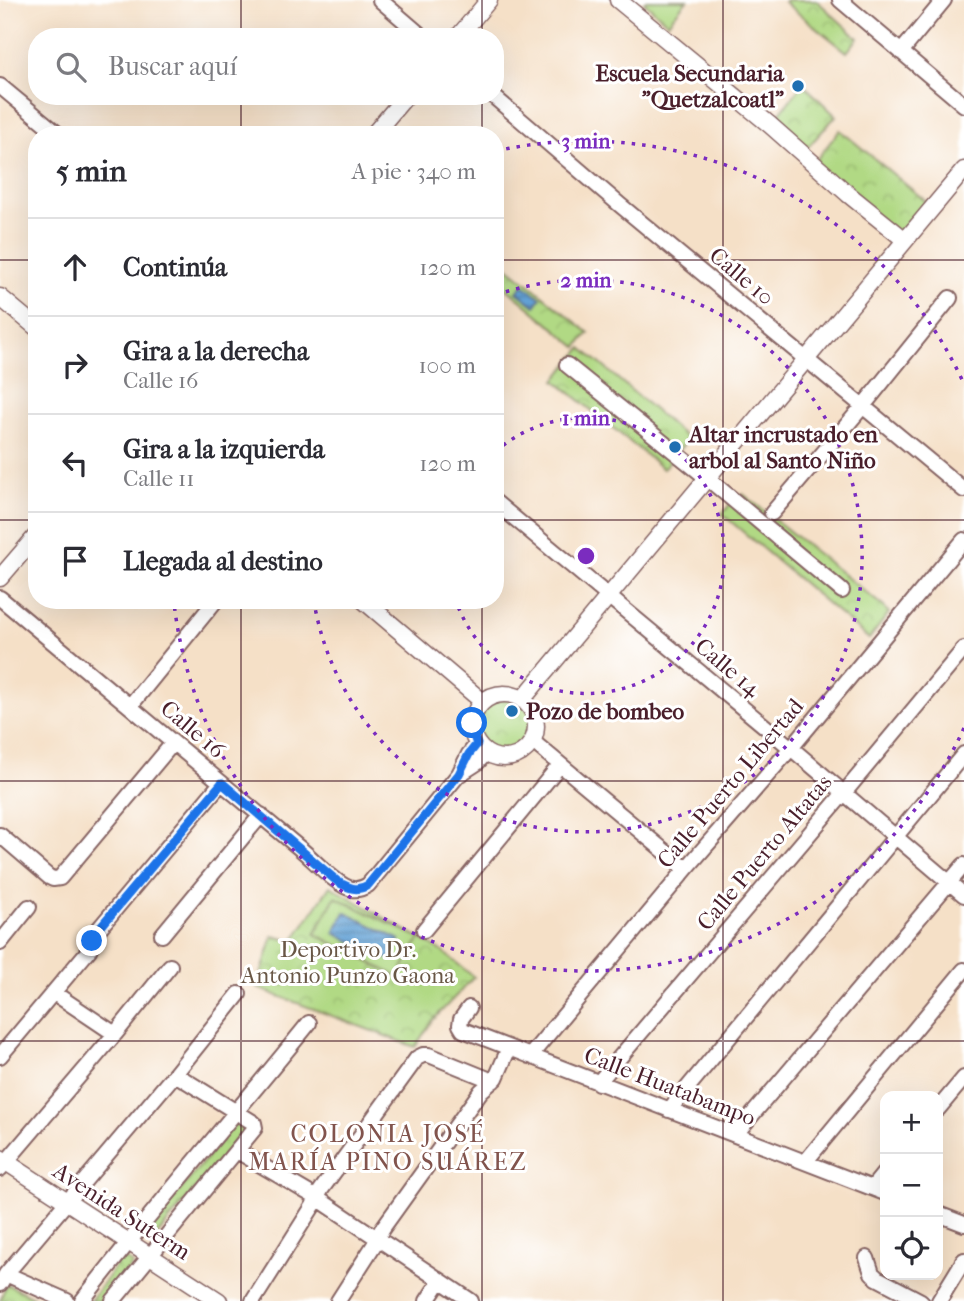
<!DOCTYPE html>
<html lang="es">
<meta charset="utf-8">
<style>
:root{--surface:#fff;--page:#f7f7f7;--text:#2b2b33;--muted:#7c7c81;--line:#e1e1e2}
body{margin:0;font-family:"IM FELL French Canon",serif;background:var(--page);color:var(--text)}
.controls{position:absolute;right:21px;bottom:21px;display:grid;overflow:hidden;border-radius:14px;box-shadow:0 7px 28px #0002}
.controls button{width:63px;height:63px;display:grid;place-items:center;padding:0;border:0;border-bottom:2px solid var(--line);background:var(--surface);color:var(--text);font:35px sans-serif}
.stop{position:absolute;width:21px;height:21px;margin:-16px;border:5px solid #1a73e8;border-radius:50%;background:#fff}
.stop.end{background:#1a73e8;border-color:#fff;box-shadow:0 2px 7px #0008}
.list{margin:0;padding:0;list-style:none}
h2{display:flex;justify-content:space-between;align-items:center;height:91px;margin:0;padding:0 28px;font-size:30px}
h2 small{font-size:23px;font-weight:400;color:var(--muted)}
.list li{display:grid;grid-template-columns:46px 1fr auto;gap:21px;align-items:center;box-sizing:border-box;height:98px;padding:0 28px;border-top:2px solid var(--line)}
.list b{display:block;font-size:26px;white-space:nowrap}
.list p{margin:0;font-size:23px;white-space:nowrap;color:var(--muted)}
.list em{font-size:23px;font-style:normal;color:var(--muted)}
.icon{flex:none;width:38px;height:38px;fill:none;stroke:currentColor;stroke-width:2;stroke-linecap:round;stroke-linejoin:round}
.map{position:relative;flex:none;width:964px;height:1301px;overflow:hidden}
.search{position:absolute;background:var(--surface);box-shadow:0 7px 28px #0002;left:28px;top:28px;width:476px;height:77px;display:flex;align-items:center;gap:18px;box-sizing:border-box;padding:0 24px;border-radius:28px;color:var(--muted);font-size:26px}
.panel{position:absolute;background:var(--surface);box-shadow:0 7px 28px #0002;left:28px;top:126px;width:476px;height:483px;border-radius:28px}
.map>svg:first-child{display:block}
.park{fill:url(#park-crowns);stroke:#7e7c58;stroke-width:2}
.pitch{fill:#b1d984;stroke:#7e7c58;stroke-width:2}
.water{fill:url(#water-rules);stroke:#566080;stroke-width:2}
.lines{fill:none;stroke-linecap:round;stroke-linejoin:round}
.minor-casing{stroke:#866362;stroke-width:18}
.tertiary-casing{stroke:#866362;stroke-width:19}
.minor{stroke:#fff;stroke-width:14}
.tertiary{stroke:#fff;stroke-width:16}
.route{stroke:#1a73e8;stroke-width:9}
.grid{fill:none;stroke:#4a1f2b;stroke-width:2;stroke-opacity:0.55}
.ring{fill:none;stroke:#7b2cbf;stroke-width:3.5;stroke-dasharray:3.5 7}
.poi-dot{fill:#1f6fb2;stroke:#fff;stroke-width:2.5}
.labels{text-anchor:middle;stroke-width:6;stroke-linejoin:round;paint-order:stroke}
.poi-label{font-size:23px;font-weight:bold;fill:#4a1f2b;stroke:#fff;text-anchor:start}
.street-label{font-size:23px;fill:#4a1f2b;stroke:#fff}
.park-label{font-size:23px;fill:#695746;stroke:#fff}
.neighbourhood-label{font-size:24px;letter-spacing:2px;fill:#82544d;stroke:#fff}
.centre{fill:#7b2cbf;stroke:#fff;stroke-width:3.5}
.ring-label{font-size:21px;text-anchor:middle;font-weight:bold;fill:#7b2cbf;stroke:#fff;stroke-width:6;stroke-linejoin:round;paint-order:stroke}
</style>
<div class="map">
<svg width="964" height="1301" viewBox="0 0 964 1301">
<defs>
<pattern id="park-crowns" width="20" height="18" patternUnits="userSpaceOnUse" patternTransform="scale(1.75)"><rect width="20" height="18" fill="#b1d984"/><path d="M2 6a3 3 0 1 1 6 0M12 15a3 3 0 1 1 6 0" fill="none" stroke="#9aba72"/></pattern>
<pattern id="water-rules" width="6" height="5" patternUnits="userSpaceOnUse" patternTransform="scale(1.75)"><rect width="6" height="5" fill="#63a2d5"/><path d="M0 2.5h6" fill="none" stroke="#5483ad"/></pattern>
</defs>
<rect width="100%" height="100%" fill="#fff"/>
<filter id="ink" filterUnits="userSpaceOnUse"><feTurbulence type="fractalNoise" baseFrequency=".0143" numOctaves="2"/><feDisplacementMap in="SourceGraphic" scale="14" xChannelSelector="R" yChannelSelector="G"/><feConvolveMatrix kernelMatrix="1 2 1 2 8 2 1 2 1" color-interpolation-filters="sRGB"/></filter>
<filter id="wash" filterUnits="userSpaceOnUse"><feTurbulence type="fractalNoise" baseFrequency=".00686" numOctaves="4" result="noise"/><feDisplacementMap in="SourceGraphic" scale="28" xChannelSelector="R" yChannelSelector="G"/><feGaussianBlur stdDeviation="1.57" result="paint"/><feColorMatrix in="noise" values="0 0 0 0 0 0 0 0 0 0 0 0 0 0 0 0 0 1.4 0 .05"/><feComposite in="paint" operator="in"/></filter>
<g filter="url(#wash)">
<rect width="100%" height="100%" fill="#f5e0c7"/>
<path class="park" d="M786 0H816L858 38 847 52 784 2Z
M803 84 836 116 807 148 775 119Z
M840 130 929 204 900 240 812 165Z
M504 264 589 333 577 347 495 279V274Z
M582 348 688 439 663 469 555 380Z
M743 494 884 607 889 613 869 639 722 514 732 502Z
M472 726a32 32 0 1 1 64 0a32 32 0 1 1-64 0Z
M330 886 443 952 474 977 432 1021 415 1047 257 988 273 936 293 941Z
M235 1123 243 1131 152 1242 143 1236Z
M122 1257 133 1264 105 1301H90Z
M6 1284 41 1301H0Z"/>
<path class="pitch" d="M646 0H687L668 23 644 2Z
M335 897 420 938 398 977 315 934Z"/>
<path class="water" d="M523 285 541 298 535 306 517 292Z
M345 912 400 940 390 960 334 933Z"/>
</g>
<g filter="url(#ink)">
<g class="lines">
<g class="minor-casing">
<path id="minor" d="M380 0 423 37
M840 0 964 105
M901 52 944 0
M0 86 59 135
M493 96 620 205 964 490
M567 365 707 478 842 591
M495 502 791 748 964 895
M772 513 863 406 950 298
M0 598 303 851C315 861 337 886 352 889 358 890 363 888 368 885L459 774 469 754 477 744
M130 706 216 600
M532 741 686 869
M460 774 477 763 486 753
M0 835 49 877 53 879 60 878 173 743
M424 930 560 765
M162 935 261 815
M0 943 29 907
M54 993 115 1034
M469 1008 461 1019 460 1025 463 1030 471 1033 885 1193
M0 1056 89 950 97 931 221 783
M530 1056 686 869 791 748 964 540
M598 1083 844 793 964 649
M938 1109 964 1078
M669 1110 964 754
M735 1135 964 865
M237 1151 317 1198 471 1301
M806 1161 964 970
M0 1169 115 1034 170 966
M872 1188 885 1172
M938 1214 964 1224
M867 1258 872 1273 877 1278 921 1301
M6 1274 67 1301
M0 1284 6 1274 175 1074 239 994
M82 1301C155 1206 234 1116 309 1023
M113 1301 255 1128 254 1123 175 1074
M253 1301 313 1206 321 1190 417 1058 423 1055H429L493 1081
M338 1301 374 1245 382 1229 481 1091 496 1078 509 1048
M427 1301 440 1281
M939 1301 964 1260"/>
</g>
<g class="tertiary-casing">
<path id="tertiary" d="M618 0 770 125 848 194 905 240
M458 37 489 0
M373 135 406 96
M0 297 37 328
M0 578 37 535
M363 600 483 702
M472 726a32 32 0 1 1 64 0a32 32 0 1 1-64 0Z
M522 700 964 170
M0 1158 219 1301"/>
</g>
<use href="#minor" class="minor"/>
<use href="#tertiary" class="tertiary"/>
</g>
</g>
<g class="lines" filter="url(#ink)">
<path class="route" d="M92 941 97 931 222 783 338 882C349 888 357 892 368 885L459 774 469 754 477 744 473 734 472 723"/>
</g>
<path class="grid" d="M241 0V37M482 0V37M723 0V1301M241 96V135M482 96V135M0 260H37M495 260H964M0 520H37M495 520H964M241 600V1301M482 600V1301M0 781H964M0 1041H964"/>
<g class="ring">
<path d="M495 452A138 138 0 1 1 456 601"/>
<path d="M496 295A276 276 0 1 1 314 602"/>
<path d="M964 728A415 415 0 0 1 174 603M496 151A415 415 0 0 1 964 384"/>
</g>
<g class="poi-dot">
<circle cx="798" cy="86" r="7"/>
<circle cx="675" cy="447" r="7"/>
<circle cx="512" cy="711" r="7"/>
</g>
<g class="labels">
<g class="poi-label">
<text x="784" y="81" text-anchor="end">Escuela Secundaria<tspan x="784" dy="26">"Quetzalcoatl"</tspan></text>
<text x="689" y="442">Altar incrustado en<tspan x="689" dy="26">arbol al Santo Niño</tspan></text>
<text x="526" y="719">Pozo de bombeo</text>
</g>
<g class="street-label">
<text transform="translate(742 276) rotate(40)" y="8">Calle 10</text>
<text transform="translate(728 667) rotate(40)" y="8">Calle 14</text>
<text transform="translate(193 729) rotate(40)" y="8">Calle 16</text>
<text transform="translate(730 783) rotate(-50)" y="8">Calle Puerto Libertad</text>
<text transform="translate(764 852) rotate(-50)" y="8">Calle Puerto Altatas</text>
<text transform="translate(670 1086) rotate(21)" y="8">Calle Huatabampo</text>
<text transform="translate(122 1211) rotate(33)" y="8">Avenida Suterm</text>
</g>
<g class="park-label">
<text x="348" y="957">Deportivo Dr.<tspan x="348" dy="26">Antonio Punzo Gaona</tspan></text>
</g>
<g class="neighbourhood-label">
<text x="388" y="1142">COLONIA JOSÉ<tspan x="388" dy="28">MARÍA PINO SUÁREZ</tspan></text>
</g>
</g>
<circle cx="586" cy="556" r="10" class="centre"/>
<g class="ring-label">
<text x="586" y="148">3 min</text>
<text x="586" y="287">2 min</text>
<text x="586" y="425">1 min</text>
</g>
</svg>
<div class="controls">
<button>+</button>
<button>−</button>
<button><svg class="icon" aria-label="locate" viewBox="0 0 24 24"><circle cx="12" cy="12" r="6"/><path d="M12 2v4M12 18v4M2 12h4M18 12h4"/></svg></button>
</div>
<div class="stop" style="left:472px;top:723px"></div>
<div class="stop end" style="left:92px;top:941px"></div>
<div class="search"><svg class="icon" aria-label="search" viewBox="0 0 24 24"><circle cx="10" cy="10" r="6"/><path d="M15 15l6 6"/></svg>Buscar aquí</div>
<section class="panel">
<h2>5 min<small>A pie · 340 m</small></h2>
<ul class="list">
<li><svg class="icon" aria-label="ahead" viewBox="0 0 24 24"><path d="M12 20V5M6 11l6-6 6 6"/></svg><div><b>Continúa</b></div><em>120 m</em></li>
<li><svg class="icon" aria-label="right" viewBox="0 0 24 24"><path d="M7 20v-9h11M14 6l5 5-5 5"/></svg><div><b>Gira a la derecha</b><p>Calle 16</p></div><em>100 m</em></li>
<li><svg class="icon" aria-label="left" viewBox="0 0 24 24"><path d="M17 20v-9H6M10 6l-5 5 5 5"/></svg><div><b>Gira a la izquierda</b><p>Calle 11</p></div><em>120 m</em></li>
<li><svg class="icon" aria-label="arrive" viewBox="0 0 24 24"><path d="M6 21V4h12l-3 4 3 4H6"/></svg><div><b>Llegada al destino</b></div></li>
</ul>
</section>
</div>
